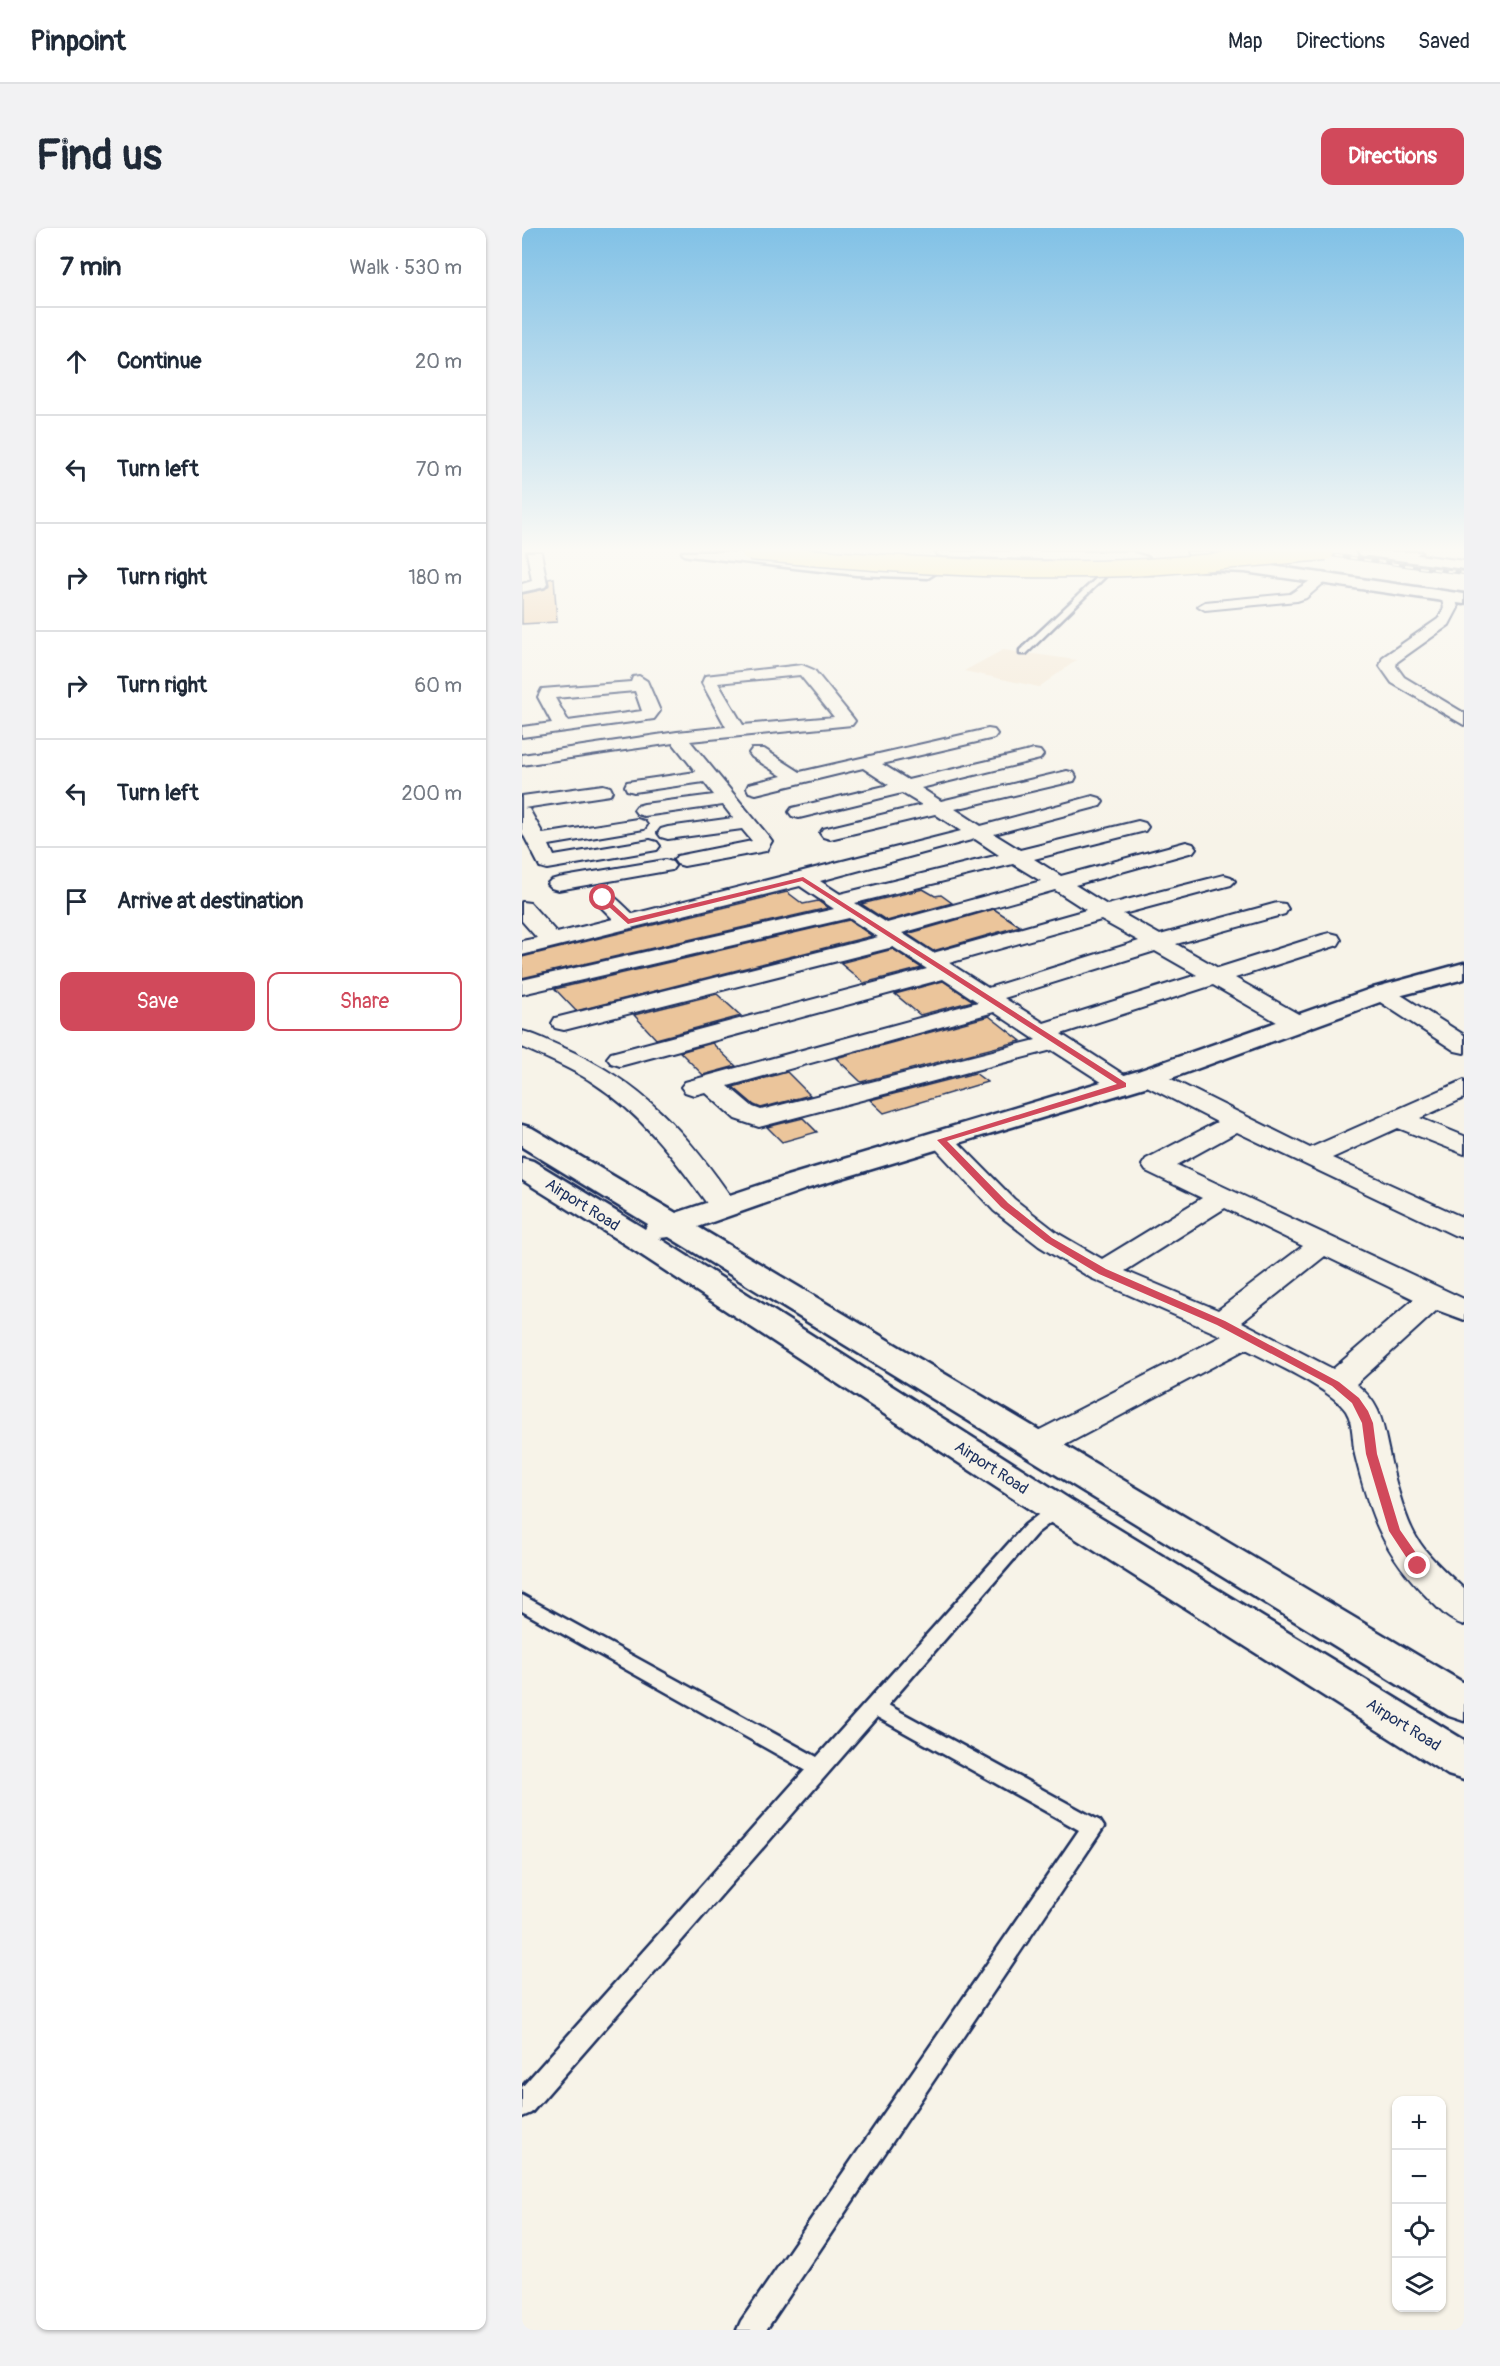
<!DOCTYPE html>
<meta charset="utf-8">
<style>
:root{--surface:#fff;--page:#f2f2f3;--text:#1f2937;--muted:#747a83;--line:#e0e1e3;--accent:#d1495b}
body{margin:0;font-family:Pangolin,sans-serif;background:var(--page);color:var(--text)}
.controls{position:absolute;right:18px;bottom:18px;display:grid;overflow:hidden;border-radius:12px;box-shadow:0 2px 4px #0004}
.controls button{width:54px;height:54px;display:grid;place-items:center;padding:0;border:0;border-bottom:2px solid var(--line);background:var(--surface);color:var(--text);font:30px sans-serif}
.stop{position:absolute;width:18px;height:18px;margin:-14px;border:4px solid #d1495b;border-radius:50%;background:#fff}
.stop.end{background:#d1495b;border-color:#fff;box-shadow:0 2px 6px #0008}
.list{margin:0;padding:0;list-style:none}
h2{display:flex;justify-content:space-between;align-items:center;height:78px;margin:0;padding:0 24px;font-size:26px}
h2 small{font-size:20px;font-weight:400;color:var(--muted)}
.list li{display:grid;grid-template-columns:39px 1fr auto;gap:18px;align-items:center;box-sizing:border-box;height:108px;padding:0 24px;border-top:2px solid var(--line)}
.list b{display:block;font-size:22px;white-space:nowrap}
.list em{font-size:20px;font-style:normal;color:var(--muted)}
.actions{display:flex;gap:12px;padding:18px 24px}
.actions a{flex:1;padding:14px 0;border:2px solid var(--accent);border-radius:12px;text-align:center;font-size:21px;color:var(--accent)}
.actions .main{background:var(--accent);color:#fff}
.icon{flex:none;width:33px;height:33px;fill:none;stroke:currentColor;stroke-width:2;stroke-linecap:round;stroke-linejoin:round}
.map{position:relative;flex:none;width:942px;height:2102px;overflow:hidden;border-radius:12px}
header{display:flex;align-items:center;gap:36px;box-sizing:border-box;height:84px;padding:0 30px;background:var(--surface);border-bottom:2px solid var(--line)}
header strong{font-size:28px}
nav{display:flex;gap:33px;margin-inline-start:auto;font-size:21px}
.intro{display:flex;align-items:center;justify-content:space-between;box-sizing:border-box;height:144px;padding:0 36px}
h1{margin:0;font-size:42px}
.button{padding:15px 27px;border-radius:12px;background:var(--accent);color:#fff;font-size:21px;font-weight:700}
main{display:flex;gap:36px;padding:0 36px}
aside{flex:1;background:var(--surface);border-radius:12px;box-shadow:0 2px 4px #0004}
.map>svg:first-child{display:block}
.built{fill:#f3e5d1}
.building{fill:#ebc59b;stroke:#1b2f5e;stroke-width:1.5}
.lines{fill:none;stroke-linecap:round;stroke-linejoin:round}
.lane-casing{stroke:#1b2f5e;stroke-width:5}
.street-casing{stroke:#1b2f5e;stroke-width:4}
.secondary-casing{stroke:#1b2f5e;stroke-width:5}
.lane{fill:#f7f3e8;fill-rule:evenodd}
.street{fill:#f7f3e8;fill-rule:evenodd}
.secondary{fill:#f7f3e8;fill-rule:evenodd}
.rail-casing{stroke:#1b2f5e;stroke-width:4}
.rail{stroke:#f7f3e8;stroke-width:2;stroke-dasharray:7;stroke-linecap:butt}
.primary-bridge-casing{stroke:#1b2f5e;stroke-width:19;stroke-linecap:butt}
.primary-bridge{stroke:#f8e281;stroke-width:16}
.route{fill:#d1495b}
.labels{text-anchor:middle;stroke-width:4.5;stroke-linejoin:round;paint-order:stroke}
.street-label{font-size:16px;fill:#1b2f5e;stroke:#f7f3e8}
</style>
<header>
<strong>Pinpoint</strong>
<nav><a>Map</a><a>Directions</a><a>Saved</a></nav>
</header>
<div class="intro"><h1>Find us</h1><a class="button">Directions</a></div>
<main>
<aside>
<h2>7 min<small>Walk · 530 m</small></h2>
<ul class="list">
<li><svg class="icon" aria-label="ahead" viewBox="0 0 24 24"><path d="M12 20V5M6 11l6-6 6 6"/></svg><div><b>Continue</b></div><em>20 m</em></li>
<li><svg class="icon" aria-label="left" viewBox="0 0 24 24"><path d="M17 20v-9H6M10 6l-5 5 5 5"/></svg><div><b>Turn left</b></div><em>70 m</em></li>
<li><svg class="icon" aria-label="right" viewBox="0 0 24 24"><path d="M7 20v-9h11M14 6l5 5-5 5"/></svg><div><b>Turn right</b></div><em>180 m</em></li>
<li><svg class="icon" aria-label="right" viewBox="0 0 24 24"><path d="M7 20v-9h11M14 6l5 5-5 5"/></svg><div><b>Turn right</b></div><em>60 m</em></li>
<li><svg class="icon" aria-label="left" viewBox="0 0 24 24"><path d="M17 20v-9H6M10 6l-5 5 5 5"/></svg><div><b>Turn left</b></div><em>200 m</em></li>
<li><svg class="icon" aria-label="arrive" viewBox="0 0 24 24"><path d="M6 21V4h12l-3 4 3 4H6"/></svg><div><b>Arrive at destination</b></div></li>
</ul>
<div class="actions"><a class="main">Save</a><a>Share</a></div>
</aside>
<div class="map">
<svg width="942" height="2102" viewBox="0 0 942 2102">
<rect width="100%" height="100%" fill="#f7f3e8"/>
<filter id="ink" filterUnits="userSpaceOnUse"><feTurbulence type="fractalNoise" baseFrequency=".0167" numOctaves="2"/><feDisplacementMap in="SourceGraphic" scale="12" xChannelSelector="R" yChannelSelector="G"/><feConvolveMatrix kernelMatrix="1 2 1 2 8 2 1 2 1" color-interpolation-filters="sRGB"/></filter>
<g filter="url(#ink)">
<path class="built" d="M481 422 555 432 517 459 442 443Z"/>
<path class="building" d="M32 350 35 394 0 396V366L23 361 27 357 26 351Z
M401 661 413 668 419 667 430 675 365 693 339 676Z
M265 664 281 676 296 673 306 680 0 750V729Z
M472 681 498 698 411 723 385 706Z
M327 692 350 708 54 783 33 761Z
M371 721 400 740 342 755 318 735Z
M421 753 451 773 398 787 373 766Z
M195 766 219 788 134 811 112 787Z
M467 788 499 813 339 854 314 830Z
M190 815 214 838 181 847 158 824Z
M265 844 288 867 239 880 232 877 211 859Z
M453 845 465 854 362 885 348 872Z
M281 890 295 904 260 914 245 899Z"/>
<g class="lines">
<g class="lane-casing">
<path id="lane" d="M579 346 585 347 504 426H498V422Z
M535 1275 541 1277 544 1281 541 1285 515 1305 366 1477 578 1593 582 1599 244 2102H215L219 2093 557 1602 355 1489 9 1885 0 1889V1859L283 1542 0 1383V1367L295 1529 503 1297 529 1277Z"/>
</g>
<g class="street-casing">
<path id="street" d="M5 324H19L25 356 23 359 0 364V356L10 353Z
M665 324H686L726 335 728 338 721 342 667 327Z
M847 324H874L942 333V341L853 329 848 328Z
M800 345 807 349 805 352 784 370 775 373 683 382 676 378 683 374 768 366Z
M926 364 933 368 936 380 927 397 875 434 874 438 882 449 942 485V497L870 455 858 438 861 429 916 391 922 380 919 368Z
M280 437 292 442 330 489 333 493 330 497 168 513 247 609 250 613 244 623 162 638 155 636 152 632 155 628 230 613 220 601 146 611 139 609 136 605 139 601 146 599 211 590 201 577 122 588 115 586 112 582 115 578 122 576 192 567 182 554 112 564 105 562 103 558 105 554 174 544 151 515 0 537V527L155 504 204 499 180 455 183 448ZM278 447 312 489 221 497 196 455Z
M117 448 125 453 138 483 132 491 0 509V499L30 495 16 469 20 461 109 454 111 449ZM113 463 120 483 46 493 33 470Z
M466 501 472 502 475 506 472 510 360 536 386 552 512 522 518 523 521 527 518 531 399 560 419 573 545 543 552 545 554 549 552 553 433 581 459 598 571 568 578 570 581 574 578 578 472 606 498 622 616 593 623 595 626 599 623 603 512 631 539 648 664 614 671 616 674 620 671 624 553 657 585 677 702 647 709 649 713 653 709 657 601 686 638 707 755 675 763 676 766 681 763 686 654 716 696 740 800 707 808 705 816 707 819 712 816 717 713 750 785 791 788 796 785 801 776 803 767 801 691 757 539 806 610 852 614 857 610 862 601 865 592 862 530 822 237 899 213 891 183 864 172 867 163 864 159 859 163 854 456 774 421 751 98 838 89 835 85 830 89 825 405 741 371 719 42 802 33 800 30 795 33 790 356 709 327 690 0 766V752L312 681 278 658 0 727V713L15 710 0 693V674L8 675 35 705 91 691 70 670 73 665C90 661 99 676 111 686L439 603 413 586 308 611 301 609 298 605 301 601 400 577 380 565 277 590 270 588 267 584 270 580 367 557 341 540 234 566 227 564 225 560 227 556 260 548 230 529 227 525 230 521H242L278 544ZM453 611 477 627 318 666 298 653ZM491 636 519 653 365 695 333 675ZM533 662 564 682 411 725 380 705ZM579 692 617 713 466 760 427 735ZM633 723 675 747 522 795 482 770ZM472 784 514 812 239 882 231 879 206 858Z
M81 557 88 559 90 563 88 567 2 580 7 581 21 606 115 591 122 593 125 597 122 601 27 617 32 628 128 612 135 614 138 618 135 622 25 641 18 639 0 604V568Z
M143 632 150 634 153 638 150 642 36 662 29 660 25 656 29 652 36 650Z
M860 758 868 760 942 807V825L933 823 852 770 848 765 852 760Z
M0 803C13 806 26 813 38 818 121 854 166 906 216 979L212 985 202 988 192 985C157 937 122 887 70 854 49 840 24 830 0 819Z
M626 841 635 844 788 920 942 852V870L898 890 942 908V926L876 900 810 930 942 990V1010L932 1007 715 904 655 937 942 1071V1092L915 1082 834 1156C860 1177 860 1194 867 1225 871 1246 881 1282 890 1301 901 1325 923 1343 942 1361V1397C926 1392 918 1382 906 1370 861 1325 848 1288 833 1227 830 1213 832 1196 824 1183 810 1161 748 1134 724 1121L528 1225 516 1228 504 1225 499 1217 504 1209 700 1108 569 1050 517 1018 472 983 406 912 410 906 419 904 428 906 492 971 537 1006 580 1031 680 970 624 943 620 937 624 931 695 894 617 854 613 849 617 844ZM703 980 781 1018 696 1082 603 1043ZM803 1028 892 1071 811 1141 720 1094Z"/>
</g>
<g class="secondary-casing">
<path id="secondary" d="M160 324H206L334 337 406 340 414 345 406 350 334 347 167 328 162 327Z
M414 324H609L625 329 637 339 631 346H621L618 343 620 340 608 334 421 328 416 327Z
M835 324H899L892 328H842L837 327Z
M682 334H723L942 366V376L723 344 677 342 674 339Z
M942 735V751L869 770 636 855 287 960 176 999 942 1455V1493L927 1488 147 1009 137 1010 549 1272 942 1512V1552L926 1547 521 1290 104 1017 0 952V930L11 933 123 1001 126 996 0 919V897L10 900 154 985 265 948 616 843 851 760Z"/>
</g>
<use href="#lane" class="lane"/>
<use href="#street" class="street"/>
<use href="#secondary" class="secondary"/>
<g class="rail-casing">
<path id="rail" d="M786 324 942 345"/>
</g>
<use href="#rail" class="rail"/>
<g class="primary-bridge-casing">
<path id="primary-bridge" d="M228 324C353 335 479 345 605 340 671 337 738 329 804 324"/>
</g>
<use href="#primary-bridge" class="primary-bridge"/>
</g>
</g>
<linearGradient id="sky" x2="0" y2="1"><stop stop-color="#81c1e6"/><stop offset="0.52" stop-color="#fbfaf5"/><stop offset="1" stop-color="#fbfaf5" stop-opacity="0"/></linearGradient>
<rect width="942" height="618" fill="url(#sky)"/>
<path class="route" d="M281 649 604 855V859L425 913 486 975 530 1010 584 1041 703 1093 817 1154 837 1170 846 1183 851 1195 855 1226 878 1302 901 1335V1341H892L867 1303 844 1226 840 1195 830 1175 810 1158 695 1097 577 1046 524 1014 479 979 415 912 595 856 280 653 106 696 77 670 83 669 107 691Z"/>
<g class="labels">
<g class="street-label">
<text transform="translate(61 976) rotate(32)" y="6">Airport Road</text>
<text transform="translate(470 1239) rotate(33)" y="6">Airport Road</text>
<text transform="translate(882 1496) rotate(32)" y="6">Airport Road</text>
</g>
</g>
</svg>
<div class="controls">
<button>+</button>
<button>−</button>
<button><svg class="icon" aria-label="locate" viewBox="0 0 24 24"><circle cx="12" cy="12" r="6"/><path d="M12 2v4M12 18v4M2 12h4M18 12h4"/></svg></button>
<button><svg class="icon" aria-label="layers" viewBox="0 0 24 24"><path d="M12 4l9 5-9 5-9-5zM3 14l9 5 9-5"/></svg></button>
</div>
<div class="stop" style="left:81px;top:670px"></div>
<div class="stop end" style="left:896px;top:1338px"></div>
</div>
</main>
